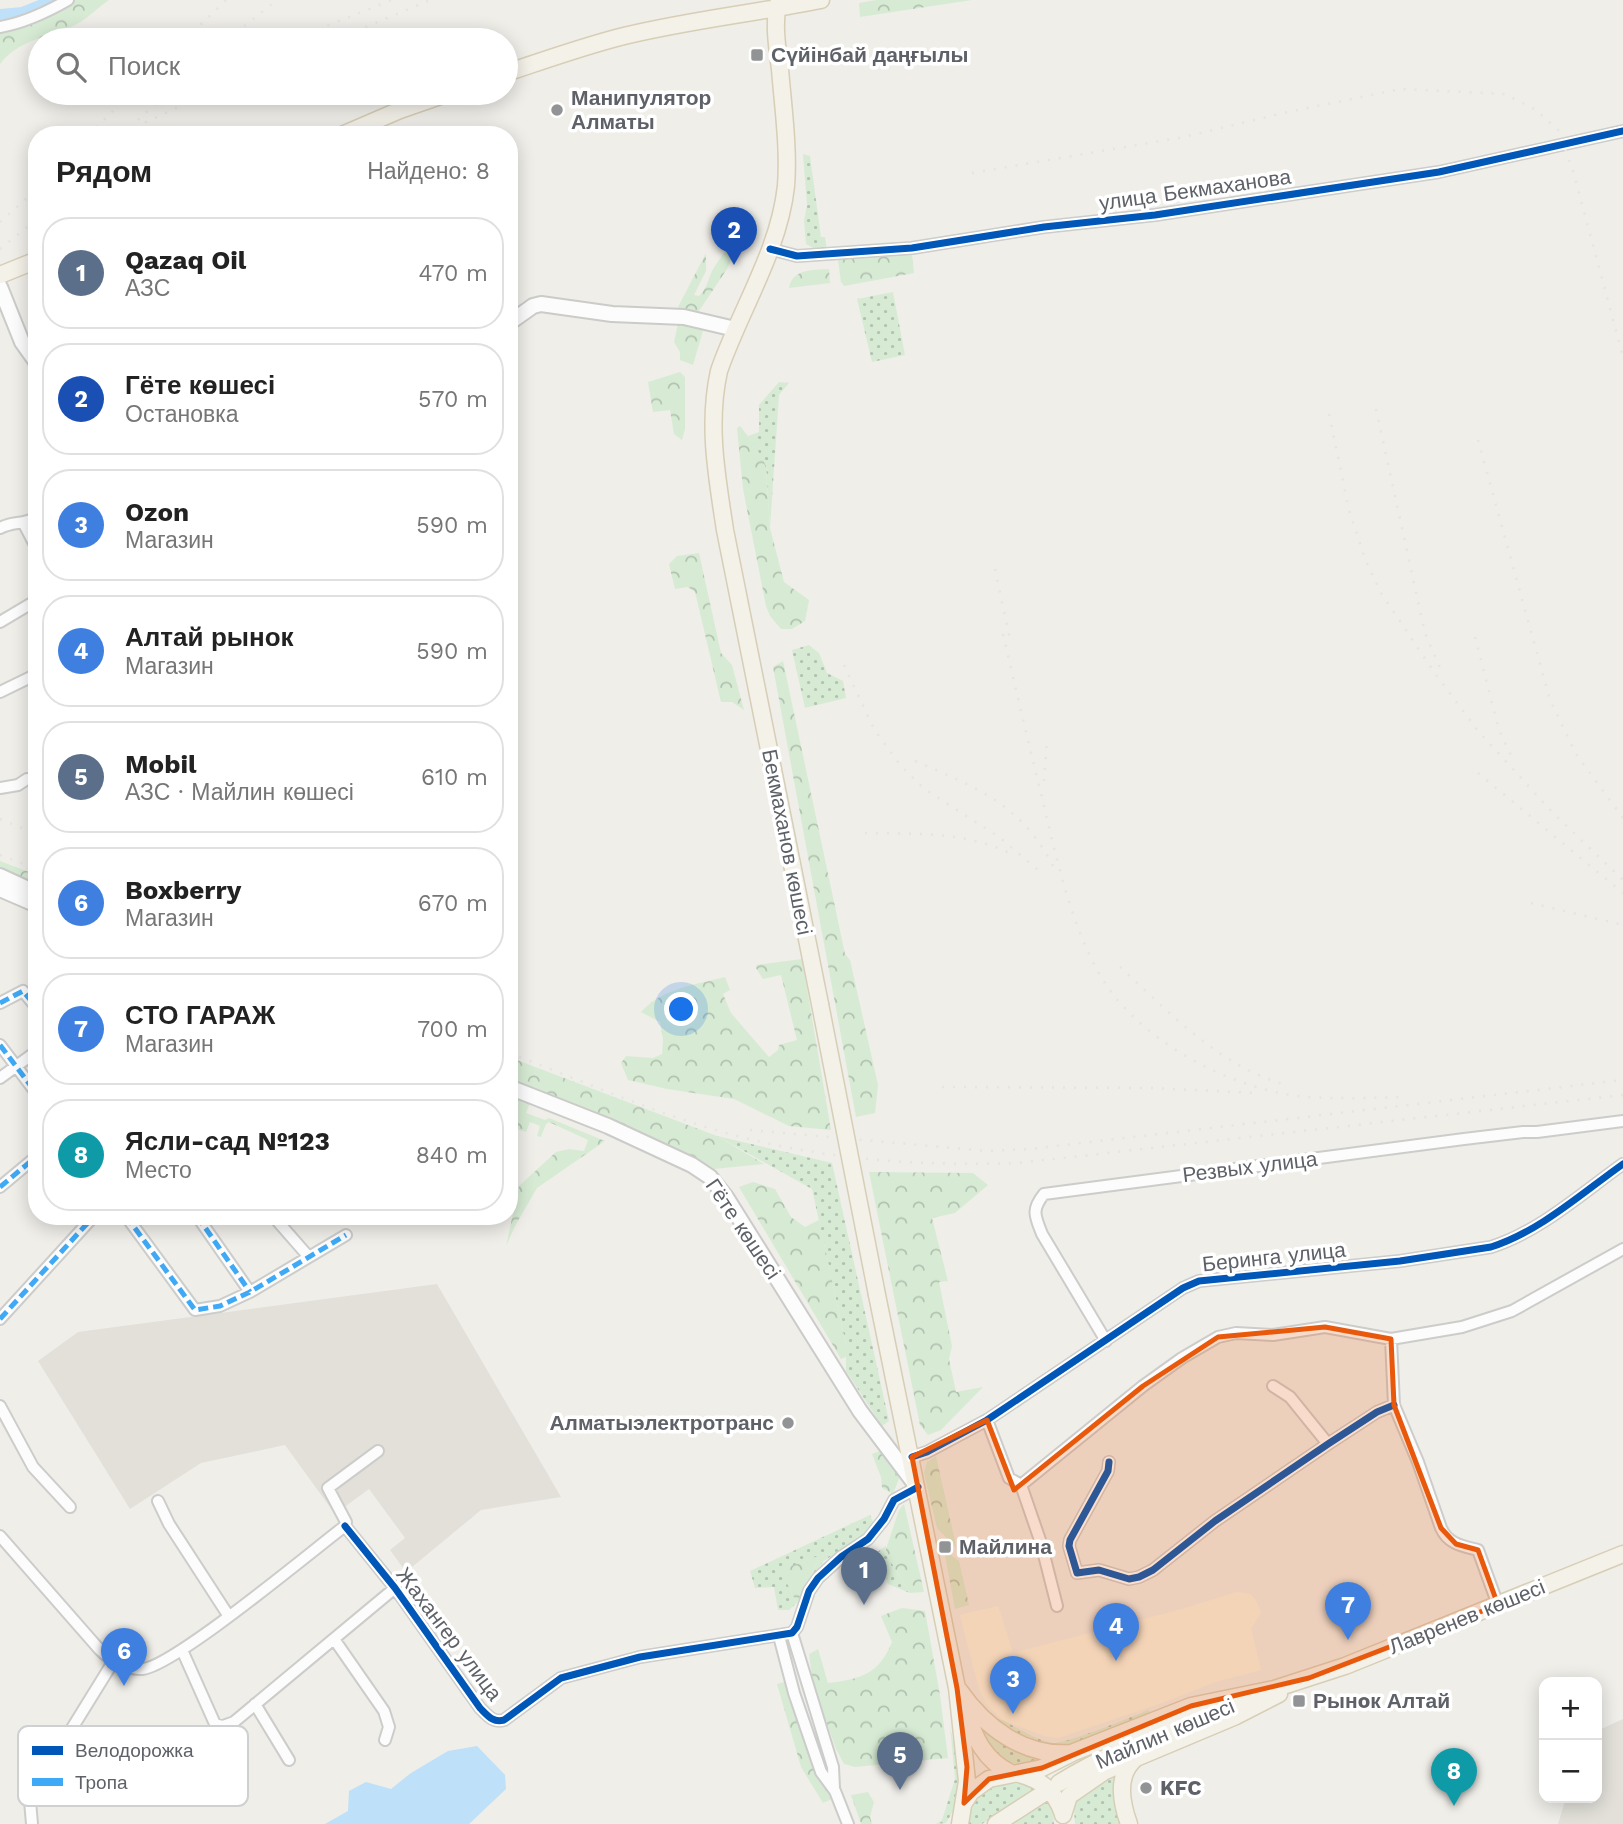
<!DOCTYPE html>
<html lang="ru">
<meta charset="utf-8">
<style>
:root{--surface:#fff;--page:#f2f2f2;--text:#222;--muted:#767676;--line:#e0e0e0;--accent:#111827}
body{margin:0;font-family:"Work Sans",sans-serif;background:var(--page);color:var(--text)}
.controls{position:absolute;right:21px;bottom:21px;display:grid;overflow:hidden;border-radius:14px;box-shadow:0 4px 18px #0003}
.controls button{width:63px;height:63px;display:grid;place-items:center;padding:0;border:0;border-bottom:2px solid var(--line);background:var(--surface);color:var(--text);font:35px sans-serif}
.you{position:absolute;left:682px;top:1010px;width:24px;height:24px;margin:-18px;border:5px solid #fff;border-radius:50%;background:#1a73e8;box-shadow:0 0 0 10px #1a73e833}
.badge{display:grid;place-items:center;width:46px;height:46px;border-radius:50%;background:var(--accent);color:#fff;font-size:23px;font-weight:700}
.pin{position:absolute;translate:-50% -58px;filter:drop-shadow(0 2px 4px #0008)}
.pin::after{content:'';position:absolute;top:37px;width:24px;height:21px;background:inherit;clip-path:polygon(0 0,100% 0,50% 100%)}
.list{margin:0;padding:0;list-style:none}
h2{display:flex;justify-content:space-between;align-items:center;height:91px;margin:0;padding:0 28px;font-size:30px}
h2 small{font-size:23px;font-weight:400;color:var(--muted)}
.list li{display:grid;grid-template-columns:46px 1fr auto;gap:21px;align-items:center;box-sizing:border-box;height:112px;margin:0 14px 14px;padding:0 14px;border:2px solid var(--line);border-radius:28px}
.list b{display:block;font-size:26px;white-space:nowrap}
.list p{margin:0;font-size:23px;white-space:nowrap;color:var(--muted)}
.list em{font-size:23px;font-style:normal;color:var(--muted)}
.icon{flex:none;width:38px;height:38px;fill:none;stroke:currentColor;stroke-width:2;stroke-linecap:round;stroke-linejoin:round}
.map{position:relative;flex:none;width:1623px;height:1824px;overflow:hidden}
.search{position:absolute;background:var(--surface);box-shadow:0 4px 18px #0003;left:28px;top:28px;width:490px;height:77px;display:flex;align-items:center;gap:18px;box-sizing:border-box;padding:0 24px;border-radius:38px;color:var(--muted);font-size:26px}
.panel{position:absolute;background:var(--surface);box-shadow:0 4px 18px #0003;left:28px;top:126px;width:490px;height:1099px;border-radius:28px}
.map>svg:first-child{display:block}
.commercial{fill:#f8f3e3}
.education{fill:#e2e0d9}
.grass{fill:url(#grass-dots)}
.forest{fill:url(#forest-crowns)}
.water{fill:#bee0f8}
.lines{fill:none;stroke-linecap:round;stroke-linejoin:round}
.river{stroke:#bee0f8;stroke-width:16}
.street-casing{stroke:#cccccb;stroke-width:14}
.secondary-casing{stroke:#cbcbca;stroke-width:18}
.primary-casing{stroke:#d7ceb6;stroke-width:19}
.street{stroke:#fdfcfc;stroke-width:10}
.secondary{stroke:#fdfcfc;stroke-width:14}
.primary{stroke:#f4f1e9;stroke-width:16}
.rail{stroke:#e4e5e4;stroke-width:2.5;stroke-dasharray:2 9;stroke-linecap:butt}
.primary-bridge-casing{stroke:#d7ceb6;stroke-width:19;stroke-linecap:butt}
.primary-bridge{stroke:#f4f1e9;stroke-width:16}
.quiet{stroke:#3fa9f5;stroke-width:5;stroke-dasharray:10 5;stroke-linecap:butt}
.cycleway-casing{stroke:#fff;stroke-width:11}
.cycleway{stroke:#0057b8;stroke-width:7}
.marked{fill:#e8590c;fill-opacity:0.2;stroke:#e8590c;stroke-width:5;stroke-linejoin:round}
.poi-dot{fill:#919395;stroke:#fff;stroke-width:2.5}
.labels{text-anchor:middle;stroke-width:7;stroke-linejoin:round;paint-order:stroke}
.poi-label{font-size:21px;font-weight:bold;fill:#5e6268;stroke:#fff;text-anchor:start}
.street-label{font-size:21px;fill:#5e6268;stroke:#fff}
.key{fill:#fff;stroke:#cfd0d2;stroke-width:2}
.key-label{font-size:19px;fill:#5e6268}
</style>
<div class="map">
<svg width="1623" height="1824" viewBox="0 0 1623 1824">
<defs>
<pattern id="grass-dots" width="8" height="8" patternUnits="userSpaceOnUse" patternTransform="scale(1.75)"><rect width="8" height="8" fill="#d7ebd4"/><path d="M2 2h.1M6 6h.1" fill="none" stroke="#b2c2b0" stroke-width="1.8" stroke-linecap="round"/></pattern>
<pattern id="forest-crowns" width="20" height="18" patternUnits="userSpaceOnUse" patternTransform="scale(1.75)"><rect width="20" height="18" fill="#d7ebd4"/><path d="M2 6a3 3 0 1 1 6 0M12 15a3 3 0 1 1 6 0" fill="none" stroke="#b2c2b0"/></pattern>
</defs>
<rect width="100%" height="100%" fill="#efeee9"/>
<path class="commercial" d="M1237 1592 1250 1594 1255 1599 1261 1612 1251 1629 1261 1670 1215 1682 1162 1703 1058 1738 1044 1736 1003 1720 987 1705 979 1689 960 1615 998 1606 1013 1653 1182 1609Z"/>
<path class="education" d="M437 1284 561 1497 481 1510 406 1572 390 1550 405 1538 369 1489 335 1514 285 1445 201 1463 130 1509 38 1361 78 1332Z
M1623 1719V1824H1558L1566 1798H1597V1731Z"/>
<path class="grass" d="M803 154 810 156 821 237H825L827 250 815 249 806 244 804 221 807 205Z
M893 292 905 355 872 362 857 299Z
M779 382 789 383 779 395 770 528 766 466 748 436 759 432V405Z
M809 645 819 653 827 673 843 681 846 698 805 708 792 650Z
M717 1136 832 1163 889 1421 882 1426 846 1371V1345L812 1189Z
M870 1515 875 1526 824 1561 810 1578 820 1556 781 1570 797 1603 789 1610H778L774 1587 755 1588 750 1571Z
M886 1546 885 1552 910 1593 888 1584 877 1552Z
M1148 1710 1154 1715 1060 1749 1019 1736 987 1716C1006 1717 1030 1740 1053 1743 1066 1744 1132 1717 1148 1710Z
M973 1715 1048 1756C1003 1778 991 1750 973 1715Z
M950 1726 961 1778 956 1806 946 1823 936 1824 942 1820 955 1779Z
M1121 1768 1125 1824H1075L1074 1810 1077 1796Z
M1007 1783 1021 1784 1035 1789 982 1824H968C971 1800 985 1788 1007 1783Z
M1047 1801 1053 1813 1054 1824H1012Z"/>
<path class="forest" d="M76 0H109C97 8 85 21 73 26 47 37 17 41 0 64V34L40 21Z
M876 0H972L860 17 859 3Z
M745 228 727 269 697 314 677 309 706 253V271L694 295 699 296C706 290 708 280 712 271 720 257 730 247 736 232Z
M882 254H912L914 273 844 286 841 282 838 260Z
M829 269 830 283 789 288C792 269 812 270 829 269Z
M679 319 705 324 693 365 680 360V352L674 342Z
M680 372 685 377V429L682 440 674 434 670 410 653 412 648 382Z
M740 426 755 445 766 466 770 528 784 582 809 600 805 621 792 629H781L770 616 766 606 743 489 737 428Z
M699 553 721 653 732 665 744 710 732 702H721L695 592 688 587 675 589 669 564 677 556Z
M783 661 845 954 850 960 878 1085 875 1113 856 1117 773 667Z
M0 861 37 875V886L0 871Z
M802 959 831 1130 789 1126 734 1099 667 1089 628 1080 621 1063 626 1056 653 1058 662 1054 663 1039 660 1022 641 1012C663 988 695 985 725 977L730 990 723 994 731 1013 769 1057 778 1050 779 1045 797 1040 781 975 763 979 756 968 757 965Z
M509 1057 717 1136 764 1164 714 1169 509 1084Z
M509 1095 530 1103 526 1113 545 1120 549 1118 605 1141 537 1188 516 1224 506 1246 519 1186 556 1152 569 1149 584 1151 588 1140 549 1122 546 1124 541 1137 537 1136 540 1126 530 1122 526 1132 509 1127Z
M869 1172 973 1173 988 1185 955 1213 932 1218 948 1281 939 1282 952 1346 949 1359 956 1392 983 1387 941 1430 928 1435 920 1425Z
M753 1182 775 1189 791 1217 805 1227 819 1220 846 1345V1357L841 1359 739 1187Z
M880 1451H884L900 1476 893 1494 882 1488 881 1477 872 1454Z
M936 1456 955 1541 956 1548 937 1528 924 1473 927 1462Z
M904 1504 924 1592 910 1593 885 1552 899 1510Z
M944 1550 959 1561 969 1605 955 1609Z
M821 1555 797 1603 780 1570Z
M902 1608 925 1611 940 1695 948 1758 855 1767 844 1764 836 1749 813 1684 809 1654 818 1649 828 1683C861 1679 879 1674 892 1642L881 1616Z
M787 1681 830 1790 832 1799 823 1803 801 1767 777 1684Z
M868 1792 874 1802 870 1817 872 1824H861L851 1795Z"/>
<path class="water" d="M477 1746 505 1775 506 1789 469 1824H325L348 1811 349 1791 366 1782 391 1789 411 1773 448 1751Z"/>
<g class="lines">
<path class="river" d="M0 17 23 15 60 0"/>
<g class="street-casing">
<path id="street" d="M0 27C24 23 47 12 68 0
M770 249 797 256 912 248 1044 227 1155 215 1439 172 1623 131
M24 524 37 549
M0 528C13 521 23 525 37 517
M0 622 37 600
M0 692 37 674
M0 788 18 785 27 779
M0 1003 23 991 37 1008
M0 1045 37 1094
M0 1078 37 1051
M0 1187 37 1156
M126 1216 195 1310 220 1306 250 1292 346 1235
M197 1216 250 1292
M273 1216 308 1256
M0 1319 94 1216
M1391 1339 1394 1405 1418 1462 1441 1528C1448 1544 1462 1546 1478 1550L1498 1605
M1106 1341 1042 1234C1035 1216 1031 1210 1044 1194L1464 1139 1523 1132H1537L1623 1121
M1273 1386 1290 1397 1328 1444
M0 1406 33 1467 70 1507
M987 1420 1009 1478 1021 1485
M912 1457 927 1452 987 1420 1183 1288 1199 1281 1400 1261 1491 1247C1539 1232 1582 1193 1623 1164
M1109 1462 1108 1471 1070 1540 1069 1546 1077 1573 1099 1570 1129 1579 1139 1577 1153 1570 1215 1521 1328 1444 1377 1412 1394 1405
M1021 1485 1143 1386 1182 1358 1218 1337 1236 1333 1273 1335 1325 1327 1391 1339 1462 1327 1512 1311 1623 1249
M1021 1485 1041 1543 1057 1606
M158 1501 169 1524 228 1615
M345 1526 395 1588 480 1708C488 1716 493 1723 504 1720L561 1678 640 1657 792 1633 797 1627 809 1591 818 1578 841 1557 868 1539 884 1519 894 1500 918 1487
M0 1536 99 1649C110 1660 125 1669 142 1669 172 1668 312 1551 345 1526L346 1522 328 1488 378 1451
M792 1633 833 1767 834 1788
M779 1636 794 1693 821 1772 835 1791 848 1824
M334 1639 384 1711 389 1727 385 1740
M182 1650 215 1724 223 1726 234 1722 395 1588
M255 1704 289 1760
M32 1824 30 1801 34 1771 48 1751 66 1738 113 1662"/>
</g>
<g class="secondary-casing">
<path id="secondary" d="M0 287 22 342 37 363
M509 323 533 306 541 304 612 314 684 317 735 329
M0 876 37 893
M0 889 37 905
M509 1087 608 1126 692 1165 710 1177 726 1197 860 1411 915 1484"/>
</g>
<g class="primary-casing">
<path id="primary" d="M779 0C773 22 777 46 780 69 783 107 789 148 786 186 779 251 740 310 719 371 707 425 717 477 725 530L820 1004
M506 73C545 60 584 46 624 36 689 20 756 13 821 0
M342 135 400 110 449 93
M0 275 37 260
M877 1295 957 1688 967 1781 960 1824
M959 1690C984 1726 1023 1757 1071 1753
M965 1710C975 1737 983 1760 1011 1773
M1019 1774C1042 1780 1055 1791 1063 1814
M1059 1783C1114 1749 1176 1728 1235 1704
M964 1803 971 1792 989 1779 1042 1768 1074 1752 1191 1706 1274 1689 1345 1666 1623 1554
M1063 1815 1069 1796 1105 1771 1236 1716 1279 1694
M996 1824 1041 1795
M1129 1824C1121 1802 1116 1774 1136 1758"/>
</g>
<use href="#street" class="street"/>
<use href="#secondary" class="secondary"/>
<use href="#primary" class="primary"/>
<path class="rail" d="M185 40 226 0
M227 40 277 0
M298 40 316 30 392 0
M335 40 430 0
M138 120 167 93
M88 135 132 93
M127 135 142 124 209 93
M972 173 1184 137 1283 113 1401 89 1505 94 1536 110 1559 131 1574 174 1623 357
M0 222 37 189
M0 249 37 219
M1376 409 1425 633 1440 668
M1329 414 1349 510 1365 559 1381 593 1434 672 1478 731 1553 813 1623 880
M1478 440 1550 700 1576 754 1623 818
M995 569 1011 644
M1003 634C1015 686 1027 737 1040 789 1055 852 1074 946 1115 997 1158 1050 1240 1092 1308 1097 1340 1099 1372 1098 1404 1097
M1475 637 1499 730 1513 760
M844 665 874 729 900 765 923 788 999 837 1044 875
M915 761C976 787 1023 805 1054 868
M1478 773 1623 893
M1044 781 1047 739
M0 819 37 834
M865 833C913 834 965 831 1009 853
M0 855 37 869
M1531 903 1623 925
M1120 967C1170 1013 1219 1066 1286 1085
M509 1053C588 1083 667 1119 749 1139 838 1161 927 1166 1018 1163L1623 1095
M942 1087 1151 1088 1257 1093
M750 1130 987 1151 1030 1149 1623 1080"/>
<g class="primary-bridge-casing">
<path id="primary-bridge" d="M820 1004 877 1295"/>
</g>
<use href="#primary-bridge" class="primary-bridge"/>
<path class="quiet" d="M0 1003 23 991 37 1008
M0 1045 37 1094
M0 1187 37 1156
M126 1216 195 1310 220 1306 250 1292 346 1235
M197 1216 250 1292
M0 1319 94 1216"/>
<g class="cycleway-casing">
<path id="cycleway" d="M770 249 797 256 912 248 1044 227 1155 215 1439 172 1623 131
M912 1457 927 1452 987 1420 1183 1288 1199 1281 1400 1261 1491 1247C1539 1232 1582 1193 1623 1164
M1109 1462 1108 1471 1070 1540 1069 1546 1077 1573 1099 1570 1129 1579 1139 1577 1153 1570 1215 1521 1328 1444 1377 1412 1394 1405
M345 1526 395 1588 480 1708C488 1716 493 1723 504 1720L561 1678 640 1657 792 1633 797 1627 809 1591 818 1578 841 1557 868 1539 884 1519 894 1500 918 1487"/>
</g>
<use href="#cycleway" class="cycleway"/>
</g>
<path class="marked" d="M1325 1327 1391 1339 1394 1405 1441 1528 1456 1544 1478 1550 1498 1605 1309 1678 1191 1706 1042 1768 989 1779 964 1803 967 1767 957 1688 912 1457 987 1420 1014 1490 1143 1386 1218 1337Z"/>
<g class="poi-dot">
<rect x="750" y="48" width="14" height="14" rx="3.5"/>
<circle cx="557" cy="110" r="7"/>
<circle cx="788" cy="1423" r="7"/>
<rect x="938" y="1540" width="14" height="14" rx="3.5"/>
<rect x="1292" y="1694" width="14" height="14" rx="3.5"/>
<circle cx="1146" cy="1788" r="7"/>
</g>
<g class="labels">
<g class="poi-label">
<text x="771" y="62">Сүйінбай даңғылы</text>
<text x="571" y="105">Манипулятор<tspan x="571" dy="24">Алматы</tspan></text>
<text x="774" y="1430" text-anchor="end">Алматыэлектротранс</text>
<text x="959" y="1554">Майлина</text>
<text x="1313" y="1708">Рынoк Алтай</text>
<text x="1160" y="1795">KFC</text>
</g>
<g class="street-label">
<text transform="translate(1195 190) rotate(-8)" y="7">улица Бекмаханова</text>
<text transform="translate(787 842) rotate(79)" y="7">Бекмаханов көшесі</text>
<text transform="translate(1250 1167) rotate(-7)" y="7">Резвых улица</text>
<text transform="translate(743 1229) rotate(56)" y="7">Гёте көшесі</text>
<text transform="translate(1274 1257) rotate(-6)" y="7">Беринга улица</text>
<text transform="translate(1467 1617) rotate(-22)" y="7">Лавренев көшесі</text>
<text transform="translate(449 1634) rotate(53)" y="7">Жахангер улица</text>
<text transform="translate(1165 1734) rotate(-23)" y="7">Майлин көшесі</text>
</g>
</g>
<rect x="18" y="1726" width="230" height="80" rx="10" class="key"/>
<rect x="32" y="1746" width="31" height="9" fill="#0057b8"/>
<rect x="32" y="1778" width="31" height="8" fill="#3fa9f5"/>
<g class="key-label">
<text x="75" y="1757">Велодорожка</text>
<text x="75" y="1789">Тропа</text>
</g>
</svg>
<div class="controls">
<button>+</button>
<button>−</button>
</div>
<div class="you"></div>
<div class="pin badge" style="left:864px;top:1605px;background:#5c6f8a">1</div>
<div class="pin badge" style="left:734px;top:265px;background:#1a4fb4">2</div>
<div class="pin badge" style="left:1013px;top:1714px;background:#3f7fe0">3</div>
<div class="pin badge" style="left:1116px;top:1661px;background:#3f7fe0">4</div>
<div class="pin badge" style="left:900px;top:1790px;background:#5c6f8a">5</div>
<div class="pin badge" style="left:124px;top:1686px;background:#3f7fe0">6</div>
<div class="pin badge" style="left:1348px;top:1640px;background:#3f7fe0">7</div>
<div class="pin badge" style="left:1454px;top:1806px;background:#0f9aa8">8</div>
<div class="search"><svg class="icon" aria-label="search" viewBox="0 0 24 24"><circle cx="10" cy="10" r="6"/><path d="M15 15l6 6"/></svg>Поиск</div>
<section class="panel">
<h2>Рядом<small>Найдено: 8</small></h2>
<ul class="list">
<li><span class="badge" style="background:#5c6f8a">1</span><div><b>Qazaq Oil</b><p>АЗС</p></div><em>470 m</em></li>
<li><span class="badge" style="background:#1a4fb4">2</span><div><b>Гёте көшесі</b><p>Остановка</p></div><em>570 m</em></li>
<li><span class="badge" style="background:#3f7fe0">3</span><div><b>Ozon</b><p>Магазин</p></div><em>590 m</em></li>
<li><span class="badge" style="background:#3f7fe0">4</span><div><b>Алтай рынок</b><p>Магазин</p></div><em>590 m</em></li>
<li><span class="badge" style="background:#5c6f8a">5</span><div><b>Mobil</b><p>АЗС · Майлин көшесі</p></div><em>610 m</em></li>
<li><span class="badge" style="background:#3f7fe0">6</span><div><b>Boxberry</b><p>Магазин</p></div><em>670 m</em></li>
<li><span class="badge" style="background:#3f7fe0">7</span><div><b>СТО ГАРАЖ</b><p>Магазин</p></div><em>700 m</em></li>
<li><span class="badge" style="background:#0f9aa8">8</span><div><b>Ясли-сад №123</b><p>Место</p></div><em>840 m</em></li>
</ul>
</section>
</div>
